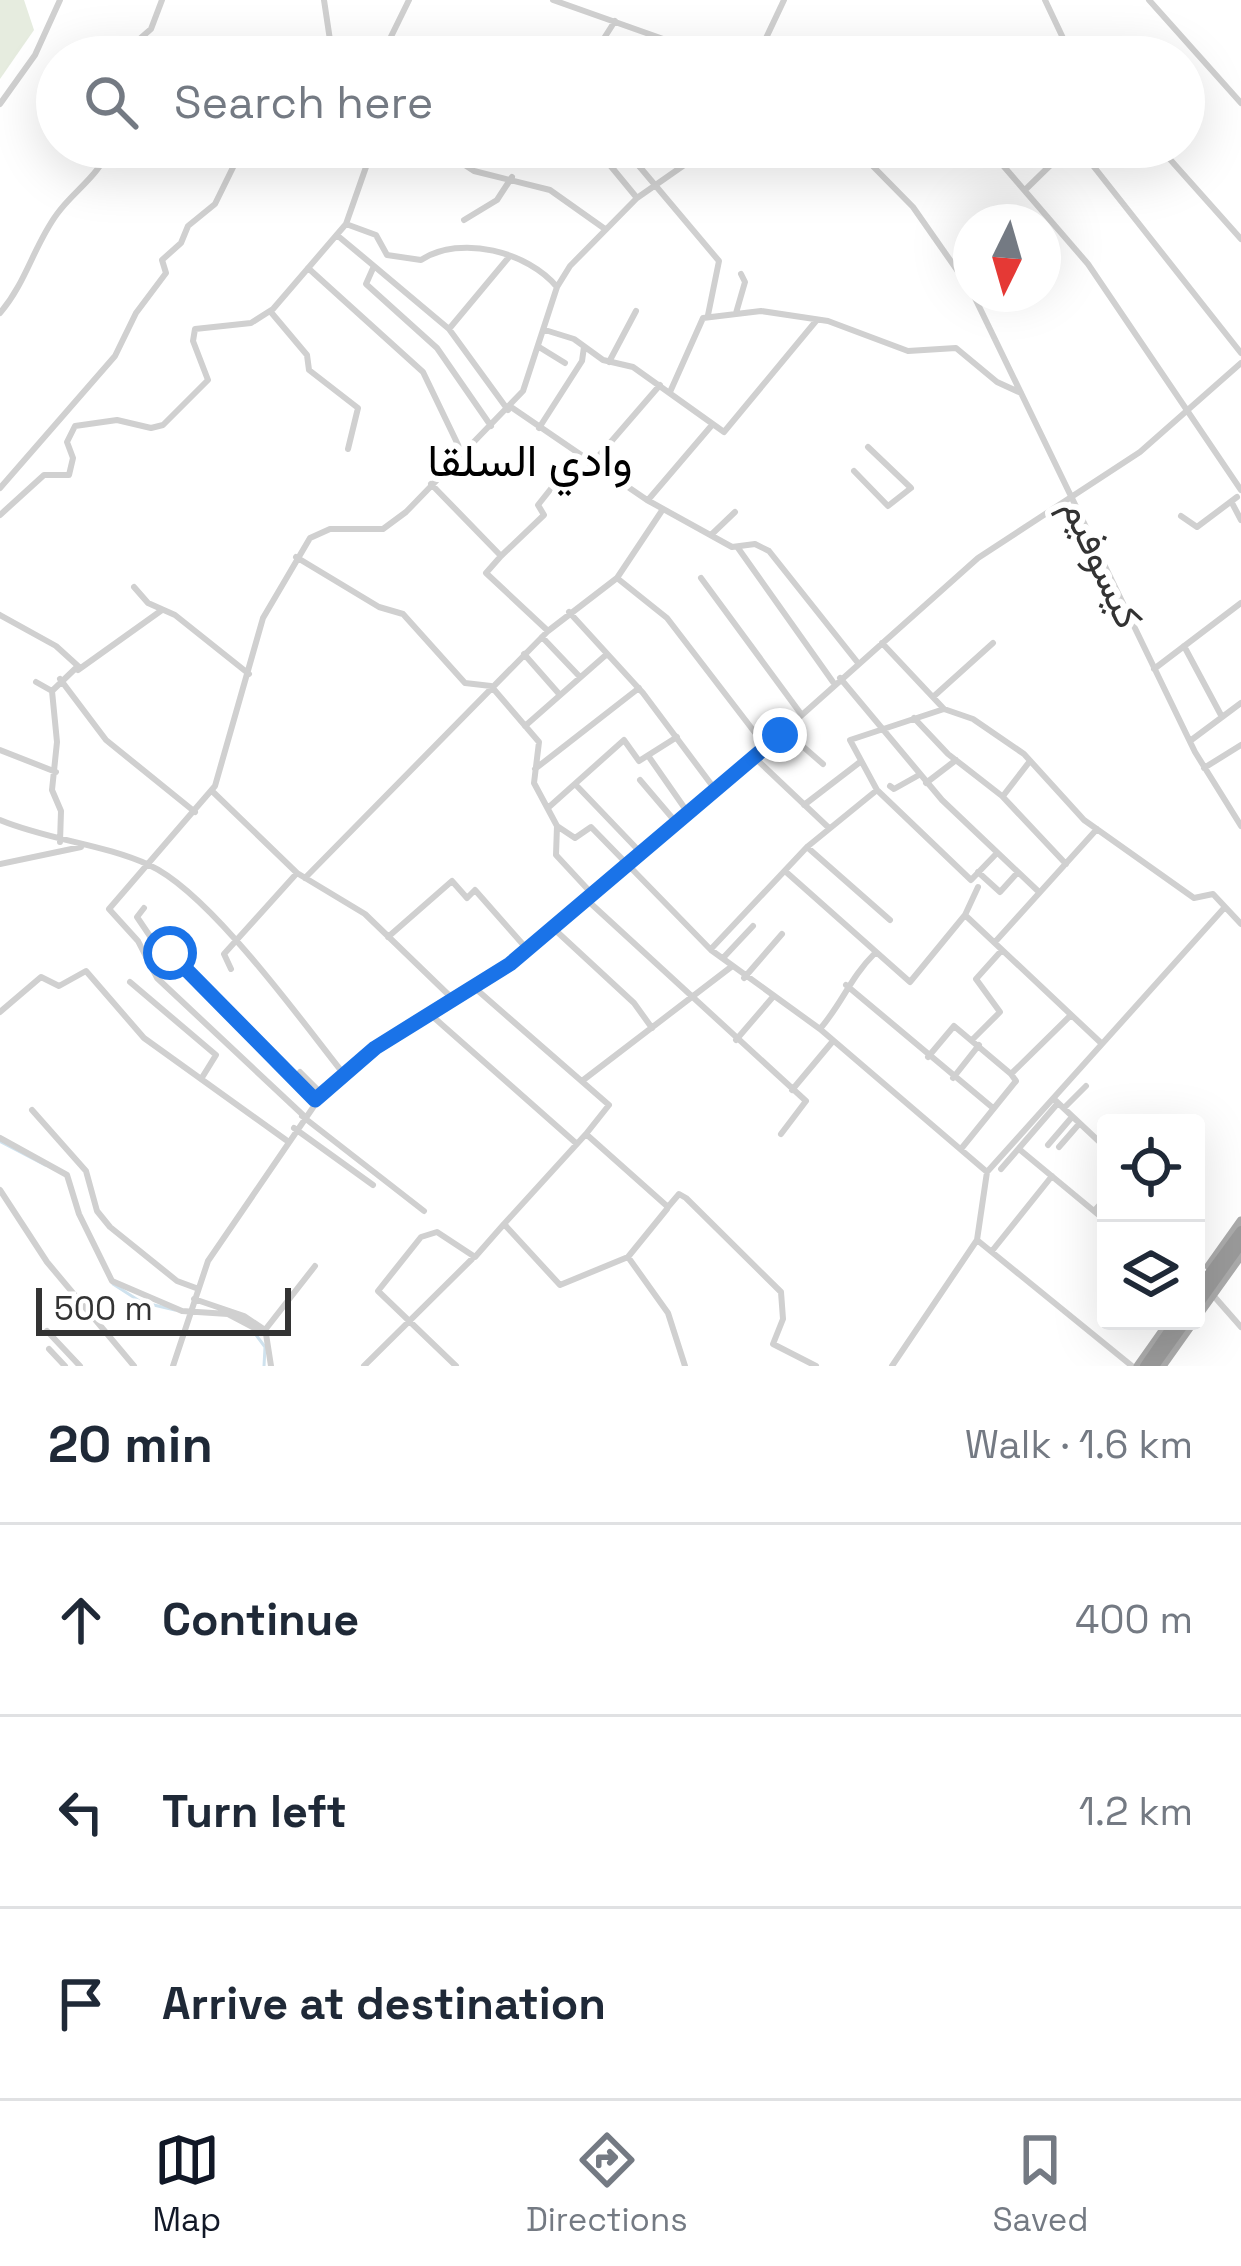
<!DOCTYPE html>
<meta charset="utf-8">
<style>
:root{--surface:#fff;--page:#f2f2f3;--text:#1f2937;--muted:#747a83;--line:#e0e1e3;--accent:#111827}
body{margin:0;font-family:"Space Grotesk",Vazirmatn,sans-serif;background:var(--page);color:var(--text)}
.controls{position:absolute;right:36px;bottom:36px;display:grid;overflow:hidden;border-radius:12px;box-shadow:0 12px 48px #0002}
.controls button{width:108px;height:108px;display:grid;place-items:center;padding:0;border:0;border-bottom:3px solid var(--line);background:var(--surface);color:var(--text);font:60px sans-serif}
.compass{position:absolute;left:953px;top:204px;width:108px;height:108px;border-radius:50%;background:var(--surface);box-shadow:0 12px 48px #0002;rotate:185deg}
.scale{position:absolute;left:36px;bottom:30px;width:255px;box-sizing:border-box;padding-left:12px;border:6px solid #333;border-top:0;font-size:33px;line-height:42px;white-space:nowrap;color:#333;-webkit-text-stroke:9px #fff;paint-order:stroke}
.stop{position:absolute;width:36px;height:36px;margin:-27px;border:9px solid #1a73e8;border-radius:50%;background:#fff}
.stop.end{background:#1a73e8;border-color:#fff;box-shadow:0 3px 12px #0008}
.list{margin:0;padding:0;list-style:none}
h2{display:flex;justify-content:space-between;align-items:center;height:156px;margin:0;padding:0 48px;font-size:51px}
h2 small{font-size:39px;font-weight:400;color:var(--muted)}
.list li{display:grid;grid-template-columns:78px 1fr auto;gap:36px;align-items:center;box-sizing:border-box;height:192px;padding:0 48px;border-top:3px solid var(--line)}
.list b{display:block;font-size:45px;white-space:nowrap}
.list em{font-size:39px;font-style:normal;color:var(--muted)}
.icon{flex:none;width:66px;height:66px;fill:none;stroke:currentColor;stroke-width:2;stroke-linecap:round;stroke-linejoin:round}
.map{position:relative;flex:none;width:1241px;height:1366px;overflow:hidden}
.search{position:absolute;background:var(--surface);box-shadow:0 12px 48px #0002;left:36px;right:36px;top:36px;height:132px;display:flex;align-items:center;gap:30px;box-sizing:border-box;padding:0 42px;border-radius:66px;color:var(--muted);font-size:45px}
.sheet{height:732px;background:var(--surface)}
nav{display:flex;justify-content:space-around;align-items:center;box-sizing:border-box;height:168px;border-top:3px solid var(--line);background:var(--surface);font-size:33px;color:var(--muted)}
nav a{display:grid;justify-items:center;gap:6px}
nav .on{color:var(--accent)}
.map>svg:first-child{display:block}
.green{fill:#e6ecdf}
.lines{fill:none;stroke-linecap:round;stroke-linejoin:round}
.stream{stroke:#cfe2ee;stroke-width:3}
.minor{stroke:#d0d0d0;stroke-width:6}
.major{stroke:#ababab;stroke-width:9}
.highway{stroke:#9a9a9a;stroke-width:10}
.route{stroke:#1a73e8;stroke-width:15}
.labels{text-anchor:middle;stroke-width:12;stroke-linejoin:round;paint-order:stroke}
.street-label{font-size:39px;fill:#333;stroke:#fff}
.quarter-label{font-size:45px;fill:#000;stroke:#fff}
</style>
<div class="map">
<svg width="1241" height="1366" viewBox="0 0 1241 1366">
<rect width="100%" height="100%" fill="#fff"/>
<path class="green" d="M0 0H24L34 30 0 79Z"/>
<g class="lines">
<path class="stream" d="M1 1142 45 1165
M113 1284 141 1302 175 1310
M253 1331 265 1347 264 1366"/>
<path class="minor" d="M553 0 714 57
M1045 0 1072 57
M1149 0 1241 103
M860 46 871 57
M119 57 151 29 162 0
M314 57 330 40 324 0
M381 57 409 0
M592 57 615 21
M757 57 784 0
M0 104 35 55 60 0
M595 147 637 198
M623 147 719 261 708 315
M854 147 913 207 971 290
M987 147 1088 264 1241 490
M1159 147 1241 239
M442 150 474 171 550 190 605 229
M1083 153 1241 353
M1025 190 1069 147
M464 220 497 200 512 177
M346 224 376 235 387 255 421 260C461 234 528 252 557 287
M338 236 374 266 366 284 437 348 491 426
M374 266 449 329
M308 268 423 372 461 451
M973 294 1195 752 1241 826
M270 311 307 355 309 370 358 408 348 449
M0 313C26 283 34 245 57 214 74 190 100 176 109 147
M736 313 745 282 741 274
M545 330 574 339 603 360 633 367 724 432 816 321
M539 347 565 363
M609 362 636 311
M670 392 703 318 761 311 828 321 908 351 956 348 997 382 1021 393
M511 407 647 500 732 547 755 544 769 551 858 663
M508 410 449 329 509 257
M539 428 582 361 584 347
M590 466 660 385
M854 471 888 506 911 488 868 447
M431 484 501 556 486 573 548 631 617 578 663 509
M0 488 115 356 136 313 166 273 162 260 181 243 188 226 215 204 243 147
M648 500 712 425
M1232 503 1241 520
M0 515 44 475H69L73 458 67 442 75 426 117 420 151 428 163 425 208 380 193 341 195 329 251 323 273 309 346 224 373 147
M1181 516 1197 527 1237 497
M712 534 735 512
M738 548 833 682
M501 556 544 515 538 505 577 456
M296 557 379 607 403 614 465 683 491 686 539 742 534 783 557 826 575 838 591 827 711 950 820 1029 987 1172 977 1240 1132 1366
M617 578 667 618 766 747
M701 578 801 714
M134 587 148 603 175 615 249 674
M569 612 643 693 714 788
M0 615 56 646 78 666 52 691 57 742 52 790 61 811 60 842
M542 637 580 677
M882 643 944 709 973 719 1024 754 1084 820 1194 898 1213 894 1241 924
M1184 646 1222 717
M524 654 560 695
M1154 669 1241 603
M78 670 162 610
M840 678 942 800 1039 892
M60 679 106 740 195 812
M36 682 52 691
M933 697 993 643
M944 709 850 740 877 790 971 880 997 853
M914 718 948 754 1002 796 1066 864
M525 726 607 654
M784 730 823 764
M1190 741 1241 703
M0 750 56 772
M649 757 686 810
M754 757 829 828
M1204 768 1241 745
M535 769 639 688
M640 780 674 820
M926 783 956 760
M575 784 642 854
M890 786 894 789 919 775
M212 791 297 873 365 914 455 1001
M1003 796 1030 761
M804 805 860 762
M549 807 624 740 639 761 677 737
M0 820C48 840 103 844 149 865 209 892 300 1019 343 1073
M557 826 556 855 594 896
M807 847 890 920
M0 864 81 847
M785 871 910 982 965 915
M978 872 1000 892 1018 872
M305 878 548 631
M978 887 965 915 1100 1042
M587 900 806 1101 781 1134
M144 908 137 917 156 945 161 941 315 1100
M553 928 634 1003 652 1028
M388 937 452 881 467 898 475 890 527 949
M995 942 1097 829
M711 949 807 847 877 790
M723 958 753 926
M231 969 224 954 297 873
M744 978 782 934
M130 982 216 1055 203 1076
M846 985 993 1108
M476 989 609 1105 586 1134 668 1207 679 1194 686 1198 781 1292 783 1319 773 1344 816 1366
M0 1012 41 977 59 986 86 971 144 1038 286 1140
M431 1015 577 1144
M820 1029C843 1002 850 978 875 953
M973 1039 1000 1012 976 979 1002 950
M736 1040 772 998
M928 1057 954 1026 1011 1074
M300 1072 321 1093
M953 1078 979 1045
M582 1081 731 967
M792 1090 833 1041
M1056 1101 1106 1148
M1064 1108 1086 1086
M32 1110 86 1171 97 1211 110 1227 177 1281 196 1288
M303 1115 157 978 138 941 109 909 215 786 263 618 310 538 330 529H383L406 512 523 391 557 287 570 266 637 198 710 147
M302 1116 424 1211
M294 1128 373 1185
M0 1138 67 1175 79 1214 112 1281 182 1311 228 1314 266 1334 271 1366
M1048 1145 1072 1117
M1059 1147 1079 1124
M961 1149 1016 1081 1011 1074 1071 1015
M1019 1149 1106 1221
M1001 1169 1058 1103
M987 1172 1225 907
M0 1190 47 1262 134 1366
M1094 1211 1106 1198
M504 1224 586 1134
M992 1251 1052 1176
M628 1257 667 1209
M1212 1294 1241 1327
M194 1299 244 1316 265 1330 315 1266
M47 1331 80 1366
M49 1349 65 1366
M173 1366 208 1261 325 1090 375 1048 510 964 629 868 674 820 766 747 978 558 1140 452 1241 363
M364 1366 472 1259
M456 1366 378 1291 421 1237 437 1232 475 1257 504 1224 560 1285 628 1257 668 1313 685 1366
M892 1366 977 1240"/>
<path class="major" d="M1209 1266 1241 1221
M1196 1318 1241 1255
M1138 1366 1167 1325
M1162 1366 1194 1321"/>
<path class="highway" d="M1196 1292 1241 1231
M1196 1307 1241 1244
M1145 1366 1176 1321
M1154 1366 1186 1321"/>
</g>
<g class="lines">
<path class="route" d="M170 953 315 1100 375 1048 510 964 780 735"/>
</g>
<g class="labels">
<g class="street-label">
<text transform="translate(1103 563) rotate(65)" y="14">كيسوفيم</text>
</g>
<g class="quarter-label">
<text x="530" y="476">وادي السلقا</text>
</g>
</g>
</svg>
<div class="controls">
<button><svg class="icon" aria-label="locate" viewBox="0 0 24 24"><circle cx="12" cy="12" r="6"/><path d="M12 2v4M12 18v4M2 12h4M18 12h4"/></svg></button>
<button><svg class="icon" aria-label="layers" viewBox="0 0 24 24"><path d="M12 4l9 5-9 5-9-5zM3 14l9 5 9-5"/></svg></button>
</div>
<svg class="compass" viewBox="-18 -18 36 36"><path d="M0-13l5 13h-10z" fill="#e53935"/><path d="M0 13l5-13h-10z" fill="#747a83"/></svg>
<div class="scale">500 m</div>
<div class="stop" style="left:170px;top:953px"></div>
<div class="stop end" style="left:780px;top:735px"></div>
<div class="search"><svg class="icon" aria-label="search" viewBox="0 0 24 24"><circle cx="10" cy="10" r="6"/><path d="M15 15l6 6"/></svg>Search here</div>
</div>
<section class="sheet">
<h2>20 min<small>Walk · 1.6 km</small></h2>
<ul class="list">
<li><svg class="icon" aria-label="ahead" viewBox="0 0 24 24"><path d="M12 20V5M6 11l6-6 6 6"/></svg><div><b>Continue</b></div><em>400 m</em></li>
<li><svg class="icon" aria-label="left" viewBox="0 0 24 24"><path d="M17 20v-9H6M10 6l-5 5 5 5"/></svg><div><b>Turn left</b></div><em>1.2 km</em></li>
<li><svg class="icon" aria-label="arrive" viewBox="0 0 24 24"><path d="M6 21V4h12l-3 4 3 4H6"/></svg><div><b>Arrive at destination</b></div></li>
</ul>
</section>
<nav>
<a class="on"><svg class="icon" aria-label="map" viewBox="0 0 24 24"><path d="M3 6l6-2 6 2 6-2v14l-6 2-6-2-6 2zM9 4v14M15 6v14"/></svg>Map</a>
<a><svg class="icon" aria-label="directions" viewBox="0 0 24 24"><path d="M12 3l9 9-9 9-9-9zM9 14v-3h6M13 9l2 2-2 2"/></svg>Directions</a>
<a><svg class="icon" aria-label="saved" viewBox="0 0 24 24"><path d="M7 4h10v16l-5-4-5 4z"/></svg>Saved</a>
</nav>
